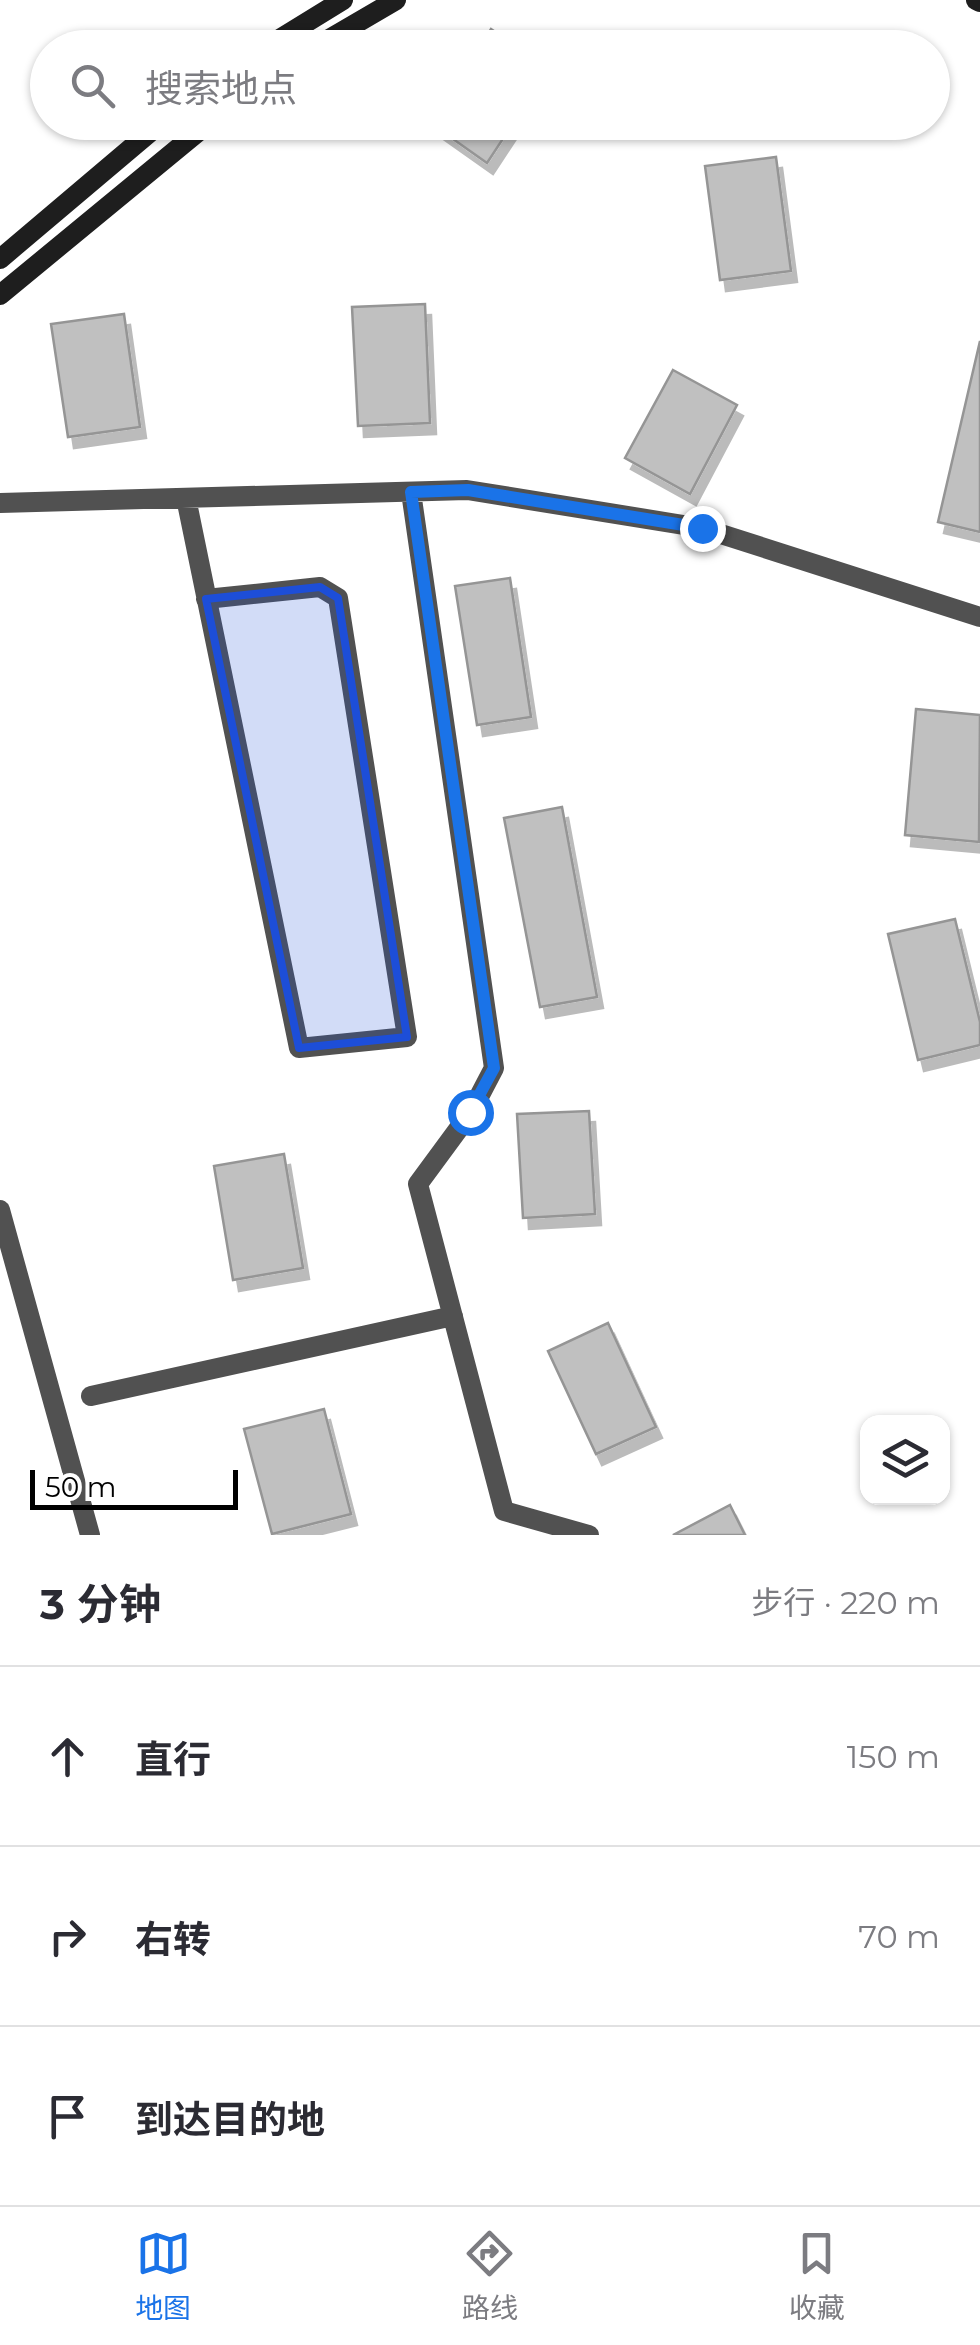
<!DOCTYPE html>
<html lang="zh">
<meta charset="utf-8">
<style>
:root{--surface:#fff;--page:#f7f7f7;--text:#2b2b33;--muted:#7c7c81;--line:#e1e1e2;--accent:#1a73e8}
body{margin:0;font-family:Montserrat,"Noto Sans SC",sans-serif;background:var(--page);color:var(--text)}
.controls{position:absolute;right:30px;bottom:30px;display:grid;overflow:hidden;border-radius:20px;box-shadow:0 2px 8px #0004}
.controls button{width:90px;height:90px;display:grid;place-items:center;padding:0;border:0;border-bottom:2px solid var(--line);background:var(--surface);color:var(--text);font:50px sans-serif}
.scale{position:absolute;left:30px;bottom:25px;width:208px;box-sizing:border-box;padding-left:10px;border:5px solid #000;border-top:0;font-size:28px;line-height:35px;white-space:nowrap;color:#000;-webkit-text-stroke:8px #fff;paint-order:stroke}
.stop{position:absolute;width:30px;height:30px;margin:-22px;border:8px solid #1a73e8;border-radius:50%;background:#fff}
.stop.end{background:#1a73e8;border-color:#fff;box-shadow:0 2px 10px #0008}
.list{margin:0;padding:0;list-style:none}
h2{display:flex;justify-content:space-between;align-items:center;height:130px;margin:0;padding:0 40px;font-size:42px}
h2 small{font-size:32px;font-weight:400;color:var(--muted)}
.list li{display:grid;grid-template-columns:65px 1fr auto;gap:30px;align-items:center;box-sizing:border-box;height:180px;padding:0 40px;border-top:2px solid var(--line)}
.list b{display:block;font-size:38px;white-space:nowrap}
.list em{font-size:32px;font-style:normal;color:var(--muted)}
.icon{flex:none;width:55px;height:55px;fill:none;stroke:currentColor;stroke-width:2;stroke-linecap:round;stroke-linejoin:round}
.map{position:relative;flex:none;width:980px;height:1535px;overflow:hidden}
.search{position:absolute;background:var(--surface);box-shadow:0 2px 8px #0004;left:30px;right:30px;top:30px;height:110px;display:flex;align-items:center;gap:25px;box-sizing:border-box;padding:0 35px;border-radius:55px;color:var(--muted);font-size:38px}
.sheet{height:670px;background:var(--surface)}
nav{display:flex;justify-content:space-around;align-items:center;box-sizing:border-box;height:140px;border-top:2px solid var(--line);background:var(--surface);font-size:28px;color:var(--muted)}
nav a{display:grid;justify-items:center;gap:5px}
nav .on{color:var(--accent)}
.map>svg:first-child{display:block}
.building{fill:#c0c0c0;stroke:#959595;stroke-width:2.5;filter:url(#shadow)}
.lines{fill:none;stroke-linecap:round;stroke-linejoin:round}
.street{stroke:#515151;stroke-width:20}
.secondary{stroke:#1e1e1e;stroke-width:20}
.route{stroke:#1a73e8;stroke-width:12}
.marked{fill:#1d4ed8;fill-opacity:0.2;stroke:#1d4ed8;stroke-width:8;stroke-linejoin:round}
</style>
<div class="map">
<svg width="980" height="1535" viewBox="0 0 980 1535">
<defs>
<filter id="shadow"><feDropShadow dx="6" dy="11" stdDeviation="0" flood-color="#0004"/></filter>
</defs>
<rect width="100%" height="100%" fill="#fff"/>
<path class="building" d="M491 29 519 48H479Z
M429 122H514L487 163Z
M776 157 791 271 720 280 705 166Z
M425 304 430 423 358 426 352 307Z
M124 314 140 427 68 437 51 324Z
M980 341V532L938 522Z
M673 370 737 405 690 494 625 458Z
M510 578 531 717 477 725 455 586Z
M916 709 980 715 979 842 905 835Z
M562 807 597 997 540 1007 504 818Z
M955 919 980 1022V1045L918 1060 888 934Z
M589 1111 595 1214 523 1218 517 1114Z
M284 1154 303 1268 233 1280 214 1166Z
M608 1323 656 1427 596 1454 548 1351Z
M324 1409 351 1514 272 1534 244 1429Z
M730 1505 745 1535H673Z"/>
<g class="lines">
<path class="street" d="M411 492 494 1068 471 1112 418 1184 504 1511 589 1535
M186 498 299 1048 407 1037 338 598 320 587 206 599
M0 503 467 490 702 528 980 617
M0 1210 90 1535
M91 1396 453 1316"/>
<path class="secondary" d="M976 0 980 2
M265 48 343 0
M314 48 396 0
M0 259 162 122
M0 295 210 122"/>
</g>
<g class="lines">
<path class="route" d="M470 1112 494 1068 411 492 468 490 702 528"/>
</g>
<path class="marked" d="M320 587 338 598 407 1037 299 1048 206 599Z"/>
</svg>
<div class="controls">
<button><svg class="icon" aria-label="layers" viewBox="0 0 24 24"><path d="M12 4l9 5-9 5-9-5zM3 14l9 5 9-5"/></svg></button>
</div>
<div class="scale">50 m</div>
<div class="stop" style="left:470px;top:1112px"></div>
<div class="stop end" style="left:702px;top:528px"></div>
<div class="search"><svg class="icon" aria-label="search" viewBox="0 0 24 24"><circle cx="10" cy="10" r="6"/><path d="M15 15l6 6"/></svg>搜索地点</div>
</div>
<section class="sheet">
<h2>3 分钟<small>步行 · 220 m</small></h2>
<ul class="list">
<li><svg class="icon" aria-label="ahead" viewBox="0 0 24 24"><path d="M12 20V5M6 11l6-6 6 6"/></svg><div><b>直行</b></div><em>150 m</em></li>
<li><svg class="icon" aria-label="right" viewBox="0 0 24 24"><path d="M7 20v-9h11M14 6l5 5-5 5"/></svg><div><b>右转</b></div><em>70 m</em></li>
<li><svg class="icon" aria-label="arrive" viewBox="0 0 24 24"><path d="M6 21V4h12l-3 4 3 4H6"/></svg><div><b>到达目的地</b></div></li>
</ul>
</section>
<nav>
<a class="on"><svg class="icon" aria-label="map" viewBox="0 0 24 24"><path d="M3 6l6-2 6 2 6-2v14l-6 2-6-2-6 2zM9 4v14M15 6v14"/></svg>地图</a>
<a><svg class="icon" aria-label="directions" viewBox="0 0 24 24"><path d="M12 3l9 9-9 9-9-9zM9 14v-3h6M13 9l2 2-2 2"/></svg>路线</a>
<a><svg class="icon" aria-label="saved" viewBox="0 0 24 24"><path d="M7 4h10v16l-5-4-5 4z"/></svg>收藏</a>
</nav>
